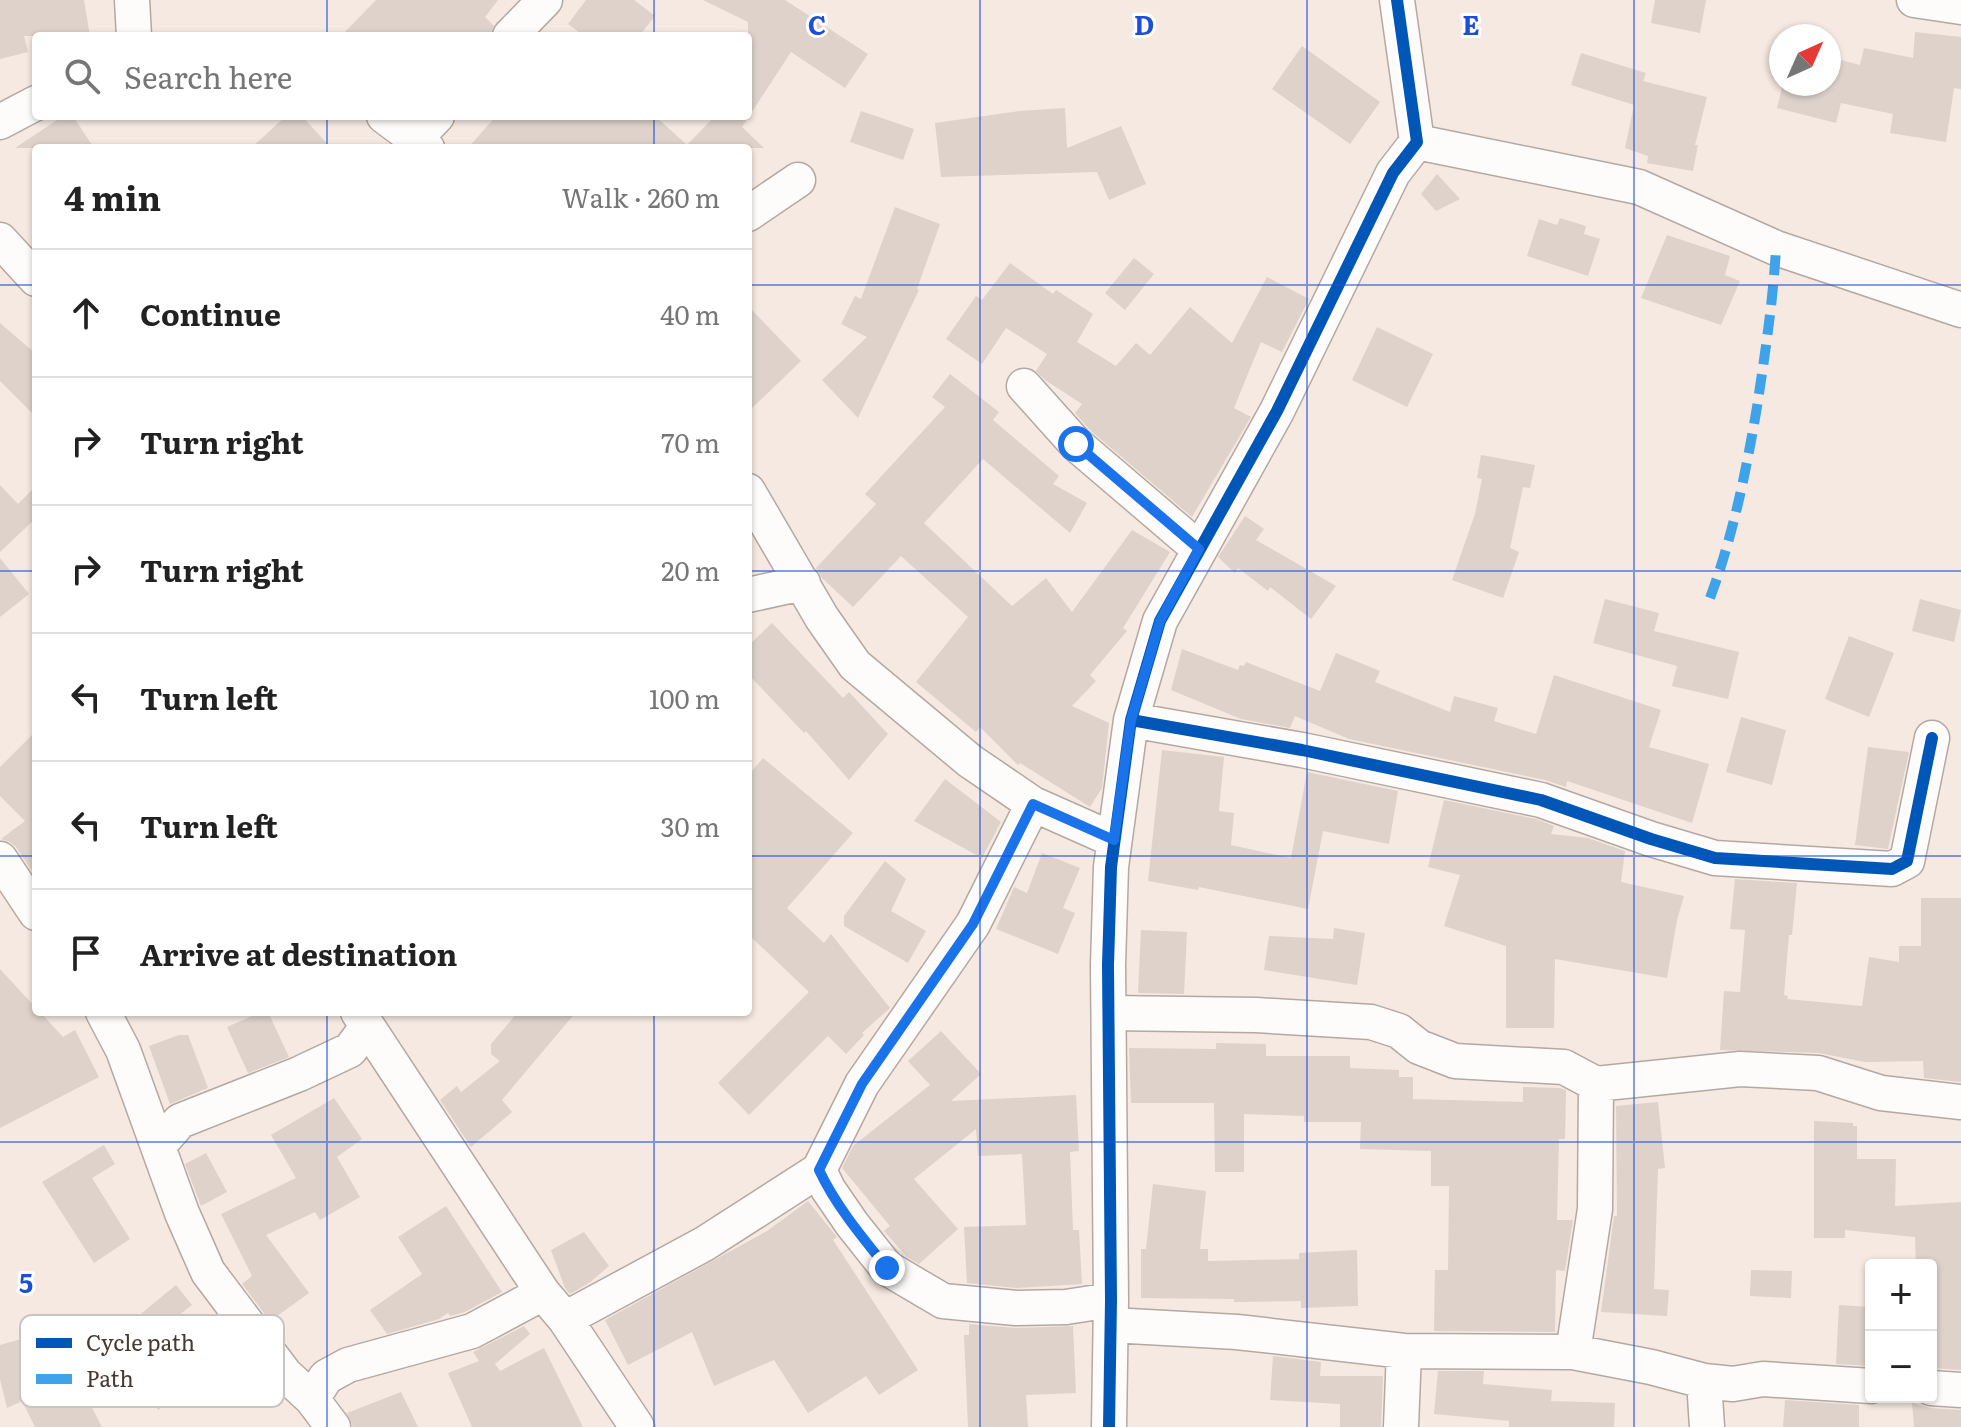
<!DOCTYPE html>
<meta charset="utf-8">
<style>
:root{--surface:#fff;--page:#f6f6f6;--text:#222;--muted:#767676;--line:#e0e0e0}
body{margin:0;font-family:Literata,serif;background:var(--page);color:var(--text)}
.controls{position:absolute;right:24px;bottom:24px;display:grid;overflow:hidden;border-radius:8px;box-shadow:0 2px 6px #0004}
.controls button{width:72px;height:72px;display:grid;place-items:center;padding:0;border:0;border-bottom:2px solid var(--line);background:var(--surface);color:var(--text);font:40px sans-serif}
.compass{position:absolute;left:1769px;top:24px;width:72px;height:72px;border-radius:50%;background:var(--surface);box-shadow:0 2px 6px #0004;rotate:45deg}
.stop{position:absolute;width:24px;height:24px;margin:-18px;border:6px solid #1a73e8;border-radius:50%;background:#fff}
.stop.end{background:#1a73e8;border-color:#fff;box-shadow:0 2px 8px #0008}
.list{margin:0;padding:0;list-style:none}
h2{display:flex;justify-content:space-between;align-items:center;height:104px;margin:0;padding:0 32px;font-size:34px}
h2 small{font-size:26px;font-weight:400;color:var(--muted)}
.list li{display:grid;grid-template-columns:52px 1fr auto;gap:24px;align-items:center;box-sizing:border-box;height:128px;padding:0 32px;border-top:2px solid var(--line)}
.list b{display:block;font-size:30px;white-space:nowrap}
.list em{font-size:26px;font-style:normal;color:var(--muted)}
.icon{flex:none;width:44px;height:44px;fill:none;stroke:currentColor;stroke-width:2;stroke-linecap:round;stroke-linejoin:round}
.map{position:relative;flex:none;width:1961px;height:1427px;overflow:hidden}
.search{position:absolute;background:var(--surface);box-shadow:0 2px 6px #0004;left:32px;top:32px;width:720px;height:88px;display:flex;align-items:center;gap:20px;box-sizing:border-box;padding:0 28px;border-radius:8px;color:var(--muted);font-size:30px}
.panel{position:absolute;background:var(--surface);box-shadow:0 2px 6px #0004;left:32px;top:144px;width:720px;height:872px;border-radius:8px}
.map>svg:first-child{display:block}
.building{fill:#ded2cb}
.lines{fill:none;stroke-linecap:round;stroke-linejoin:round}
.minor-casing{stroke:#b4a9a2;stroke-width:37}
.minor{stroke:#fefcfb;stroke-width:34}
.quiet{stroke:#3fa3eb;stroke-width:10;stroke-dasharray:20 10;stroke-linecap:butt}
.cycleway-casing{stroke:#fff;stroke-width:17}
.cycleway{stroke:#0057b8;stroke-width:12}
.route{stroke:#1a73e8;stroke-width:10}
.grid{fill:none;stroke:#1d4ed8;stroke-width:2;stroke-opacity:0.55}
.key{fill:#fff;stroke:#c8c4c1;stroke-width:2}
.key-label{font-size:22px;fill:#483931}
.grid-label{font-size:26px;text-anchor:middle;font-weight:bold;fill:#1d4ed8;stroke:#fff;stroke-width:6;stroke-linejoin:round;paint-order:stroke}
</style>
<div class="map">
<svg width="1961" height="1427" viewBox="0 0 1961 1427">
<rect width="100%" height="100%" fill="#f5e9e2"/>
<path class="building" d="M0 0H84L90 36H24L28 52 0 59Z
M376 0H498L485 17 494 26 491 36H341Z
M586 0H634L655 16 639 36H584L568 24Z
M703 0H785L868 54 845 88 791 52 742 127 764 148H468L496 116H655L687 145 715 116H748V22Z
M1655 0H1706L1700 33 1651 23Z
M1915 32 1961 37V89L1954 88 1946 142 1890 133 1893 114 1841 103 1836 123 1777 108 1783 84H1829V57L1860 65 1864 48 1913 58Z
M1302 46 1380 102 1350 144 1272 89Z
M1581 53 1646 73 1643 81 1707 97 1695 145H1698L1693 171 1647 163 1648 156 1625 148 1634 105 1571 85Z
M1065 108 1067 148 1121 126 1146 184 1109 200 1097 172 941 177 935 123 1019 111Z
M861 111 914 129 903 160 850 142Z
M63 116H73L94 148H15Z
M286 116H302L331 148H251Z
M1437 174 1460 199 1436 211 1421 194Z
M895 207 940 224 917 289 919 290 858 418 822 380 867 337 841 324 855 296 861 299Z
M1560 218 1586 226 1584 234 1600 239 1588 276 1527 256 1539 219 1557 225Z
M1667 235 1730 256 1725 275 1740 281 1721 325 1641 298Z
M1134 258 1154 274 1125 310 1105 293Z
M1010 263 1053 294 1056 290 1093 314 1077 342 1116 366 1136 343 1150 355 1190 307 1232 343 1267 277 1309 299 1282 352 1261 342 1234 408 1251 417 1192 517 1090 430 1075 413 1082 404 1045 380 1036 371 1047 354 1006 328 982 364 946 339 976 296 982 300Z
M748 306 801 361 748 412Z
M0 323 36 354V417L0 381Z
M1377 327 1433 354 1407 407 1352 380Z
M950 374 999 412 993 420 1059 476 1053 484 1087 503 1070 533 983 459 924 523 1012 606 1046 578 1072 612 1132 530 1170 552 1123 628 1127 631 1090 675 1096 681 1072 706 1109 723 1102 788 1090 807 1020 763 1018 765 980 727 976 732 916 682 968 617 901 556 853 607 822 578 816 568 876 504 865 494 945 407 932 397Z
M1481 455 1535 465 1530 488 1523 487 1510 548 1519 552 1503 598 1452 580 1475 514 1482 479 1477 478Z
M0 485 18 504 36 486V518L0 552Z
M1245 516 1264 529 1256 540 1336 586 1311 619 1270 587 1268 591 1238 568 1235 573 1218 557Z
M0 558 29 594 0 617Z
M1605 599 1659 613 1654 631 1739 652 1728 699 1672 686 1677 666 1593 643Z
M1920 599 1961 610 1954 642 1912 631Z
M772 623 843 698 849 692 888 734 849 780 806 731 804 733 748 674V646Z
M1849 636 1894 653 1869 717 1825 699Z
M1182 649 1238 670 1240 665 1244 666 1246 662 1320 691 1336 653 1380 671 1375 682 1450 712 1454 696 1498 708 1494 721 1536 734 1554 675 1661 710 1649 747 1709 764 1692 823 1567 781 1566 787 1545 780 1349 739 1295 716 1290 728 1241 719 1171 690Z
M1741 717 1786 730 1772 785 1726 772Z
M36 731V877L16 847 10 842 1 839 25 821 0 796V767Z
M1868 747 1909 752 1888 849 1855 845Z
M1162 750 1224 757 1219 811 1234 813 1231 845 1291 858 1307 772 1398 791 1389 844 1323 831 1308 909 1199 887 1198 890 1148 881Z
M763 758 853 833 787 908 824 943 831 934 890 1008 862 1033 864 1035 846 1054 828 1036 749 1115 718 1083 809 992 748 934V776Z
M945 779 1001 822 982 858 914 821Z
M1444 800 1536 819 1554 826 1551 834 1588 838 1625 851 1621 882 1684 896 1677 920 1667 978 1555 959 1554 1028H1506V946L1444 926 1460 875 1428 867Z
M1042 853 1080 868 1063 908 1075 913 1058 954 996 929 1014 887 1027 893Z
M885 861 906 879 891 911 926 931 908 963 844 926V916Z
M1735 879 1797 883 1792 935H1789L1784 995 1788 996 1787 999 1862 1006 1869 957 1899 962V946H1921V898H1961V1082L1924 1078 1923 1061 1865 1062 1819 1053 1720 1050 1724 991 1740 992 1745 930 1730 929Z
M1334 928 1365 933 1357 985 1264 970 1269 936 1333 939Z
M1141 930 1187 932 1184 994 1138 993Z
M0 969 36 1008V1012H40L63 1037 75 1030 99 1077 0 1128Z
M261 1012H268L289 1057 248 1073 227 1027Z
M518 1012H576L502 1100 512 1112 471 1147 440 1100 457 1086 461 1092 500 1061 491 1054V1044Z
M941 1031 981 1074 951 1101 1076 1095 1079 1151 1070 1152 1073 1230H1079L1082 1284 1017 1288 967 1283 964 1227 1026 1225 1022 1154 978 1156 976 1129 914 1179 958 1229 919 1264 907 1257 884 1231 890 1226 842 1168 853 1146 930 1085 908 1061Z
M179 1035H188L208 1088 170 1104 149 1046Z
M1216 1043 1266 1044V1056H1350V1068L1399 1070V1077H1413V1099L1523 1102V1087L1560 1088 1566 1090 1565 1139H1559L1557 1220H1573L1565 1271 1556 1270 1555 1332 1434 1331 1435 1270H1448L1449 1186H1431V1151L1360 1149 1361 1122H1304V1116L1244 1114V1172H1215L1214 1103H1131L1129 1048 1216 1049Z
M334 1098 362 1139 337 1157 360 1197 320 1220 315 1212 266 1235 309 1293 270 1321 242 1284 252 1276 221 1214 296 1178 271 1135Z
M1658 1102 1665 1168 1658 1169 1654 1289 1669 1290 1667 1316 1601 1312 1614 1216H1617L1616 1106Z
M1814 1121 1853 1123V1126H1857V1159H1896L1895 1206 1961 1202V1370L1931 1368V1265H1916L1915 1237 1845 1230V1238H1814Z
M104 1145 115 1164 92 1178 130 1239 94 1263 42 1182Z
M206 1153 227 1192 201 1206 185 1164Z
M1153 1184 1206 1191 1200 1249H1208V1261L1299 1259V1253L1357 1250 1358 1306 1301 1308V1301L1234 1302V1299L1141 1298V1249H1146Z
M808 1201 837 1237 833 1240 918 1370 879 1395 866 1376 808 1413 774 1360 714 1386 692 1332 628 1365 605 1320 767 1231Z
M446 1206 502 1292 465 1312 450 1316 448 1313 439 1319 387 1334 370 1310 422 1274 398 1237Z
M584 1232 609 1266 589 1283 570 1294 565 1288 551 1250Z
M1751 1270 1792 1271 1791 1298 1750 1296Z
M176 1285 192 1305 152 1336 137 1317Z
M1839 1305 1871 1307V1366L1836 1364Z
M969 1324 1016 1328 1073 1326 1076 1393 1026 1395 1028 1427H968L964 1335H969Z
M524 1326 530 1334 495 1364 500 1371 544 1348 583 1427H472L448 1373 479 1361 473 1352Z
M39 1334 72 1393 82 1388 102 1427H35L22 1401 7 1408 0 1379V1345Z
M153 1353 181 1395 158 1410 130 1368Z
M1273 1356 1321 1362 1320 1376H1383L1381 1427H1340V1404L1270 1400Z
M1438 1371H1484L1483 1384 1552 1390 1551 1401 1615 1403 1614 1427H1509V1421L1434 1414Z
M401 1392 418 1427H353L347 1413Z
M1785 1400 1859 1405V1427H1783Z
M1912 1403 1930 1408 1961 1410V1427H1914Z"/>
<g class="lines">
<g class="minor-casing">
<path id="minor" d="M132 0 134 36
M1914 0 1961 7
M510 36 545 0
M384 116 427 148
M0 122 36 103
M415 139 437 116
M1417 142 1639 187 1776 248 1961 310
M748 214 798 180
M0 240 36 279
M1024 386 1076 444 1199 549
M748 491 822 618 855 665 970 761 1033 804 1114 840
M748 595 803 583
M1131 720 1302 750 1541 800 1651 839 1715 858 1892 869 1907 861 1932 738
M0 859 36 913
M103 1012 123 1050 182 1213 208 1272 285 1374 312 1399 333 1427
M358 1012 543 1293 565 1319 637 1427
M1109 1013 1256 1015 1371 1022 1399 1031 1419 1047 1455 1061 1564 1067 1596 1084 1740 1069 1818 1073 1881 1093 1961 1102
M159 1145 180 1121 299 1074 350 1050 367 1027
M819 1170 828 1189 852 1224 887 1268 943 1301 1016 1308 1066 1307 1111 1300
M565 1319 704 1244 819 1170 862 1084 973 924 1033 804
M1111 1325 1237 1332 1404 1351 1573 1352 1651 1367 1704 1381 1733 1384 1763 1379 1871 1386
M1573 1352 1595 1209 1596 1084
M1704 1381 1707 1427
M1931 1388 1961 1390
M312 1399 326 1377 348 1365 472 1331 543 1293
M1109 1427 1111 1300 1108 965 1111 867 1131 720 1160 621 1277 411 1393 173 1417 142 1397 0
M1401 1427 1404 1351"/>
</g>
<use href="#minor" class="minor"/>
<path class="quiet" d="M1710 598C1733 536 1746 472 1757 407 1765 354 1773 302 1776 248"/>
<g class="cycleway-casing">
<path id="cycleway" d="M1131 720 1302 750 1541 800 1651 839 1715 858 1892 869 1907 861 1932 738
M1109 1427 1111 1300 1108 965 1111 867 1131 720 1160 621 1277 411 1393 173 1417 142 1397 0"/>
</g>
<use href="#cycleway" class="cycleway"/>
</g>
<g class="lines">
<path class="route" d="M887 1268C862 1237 836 1206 819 1170L862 1084 973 924 1033 804 1114 840 1131 720 1160 621 1199 549 1076 444"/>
</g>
<path class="grid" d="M327 0V36M654 0V36M980 0V1427M1307 0V1427M1634 0V1427M327 116V148M654 116V148M0 285H36M748 285H1961M0 571H36M748 571H1961M0 856H36M748 856H1961M327 1012V1427M654 1012V1427M0 1142H1961"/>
<rect x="20" y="1315" width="264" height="92" rx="12" class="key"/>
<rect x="36" y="1338" width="36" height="10" fill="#0057b8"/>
<rect x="36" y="1374" width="36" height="10" fill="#3fa3eb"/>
<g class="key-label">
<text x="86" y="1351">Cycle path</text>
<text x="86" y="1387">Path</text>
</g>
<g class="grid-label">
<text x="817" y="35">C</text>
<text x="1144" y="35">D</text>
<text x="1471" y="35">E</text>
<text x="26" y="1293">5</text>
</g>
</svg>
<div class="controls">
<button>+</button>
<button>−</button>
</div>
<svg class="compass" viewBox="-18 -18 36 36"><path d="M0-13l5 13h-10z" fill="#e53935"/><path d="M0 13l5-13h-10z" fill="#767676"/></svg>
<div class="stop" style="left:1076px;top:444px"></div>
<div class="stop end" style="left:887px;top:1268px"></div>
<div class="search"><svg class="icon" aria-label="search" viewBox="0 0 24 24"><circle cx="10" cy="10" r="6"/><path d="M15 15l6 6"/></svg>Search here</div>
<section class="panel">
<h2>4 min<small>Walk · 260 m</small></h2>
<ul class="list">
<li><svg class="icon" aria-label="ahead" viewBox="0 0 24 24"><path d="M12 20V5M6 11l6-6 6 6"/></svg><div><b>Continue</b></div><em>40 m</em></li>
<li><svg class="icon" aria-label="right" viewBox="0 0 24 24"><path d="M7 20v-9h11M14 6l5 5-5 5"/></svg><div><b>Turn right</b></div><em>70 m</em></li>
<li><svg class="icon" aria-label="right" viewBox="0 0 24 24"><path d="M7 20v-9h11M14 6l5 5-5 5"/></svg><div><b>Turn right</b></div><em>20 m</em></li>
<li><svg class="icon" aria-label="left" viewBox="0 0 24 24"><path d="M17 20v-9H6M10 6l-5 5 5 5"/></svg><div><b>Turn left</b></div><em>100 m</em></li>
<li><svg class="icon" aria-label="left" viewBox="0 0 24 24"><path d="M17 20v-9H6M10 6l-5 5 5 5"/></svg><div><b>Turn left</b></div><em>30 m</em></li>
<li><svg class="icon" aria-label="arrive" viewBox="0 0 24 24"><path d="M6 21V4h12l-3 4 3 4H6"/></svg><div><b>Arrive at destination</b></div></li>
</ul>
</section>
</div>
